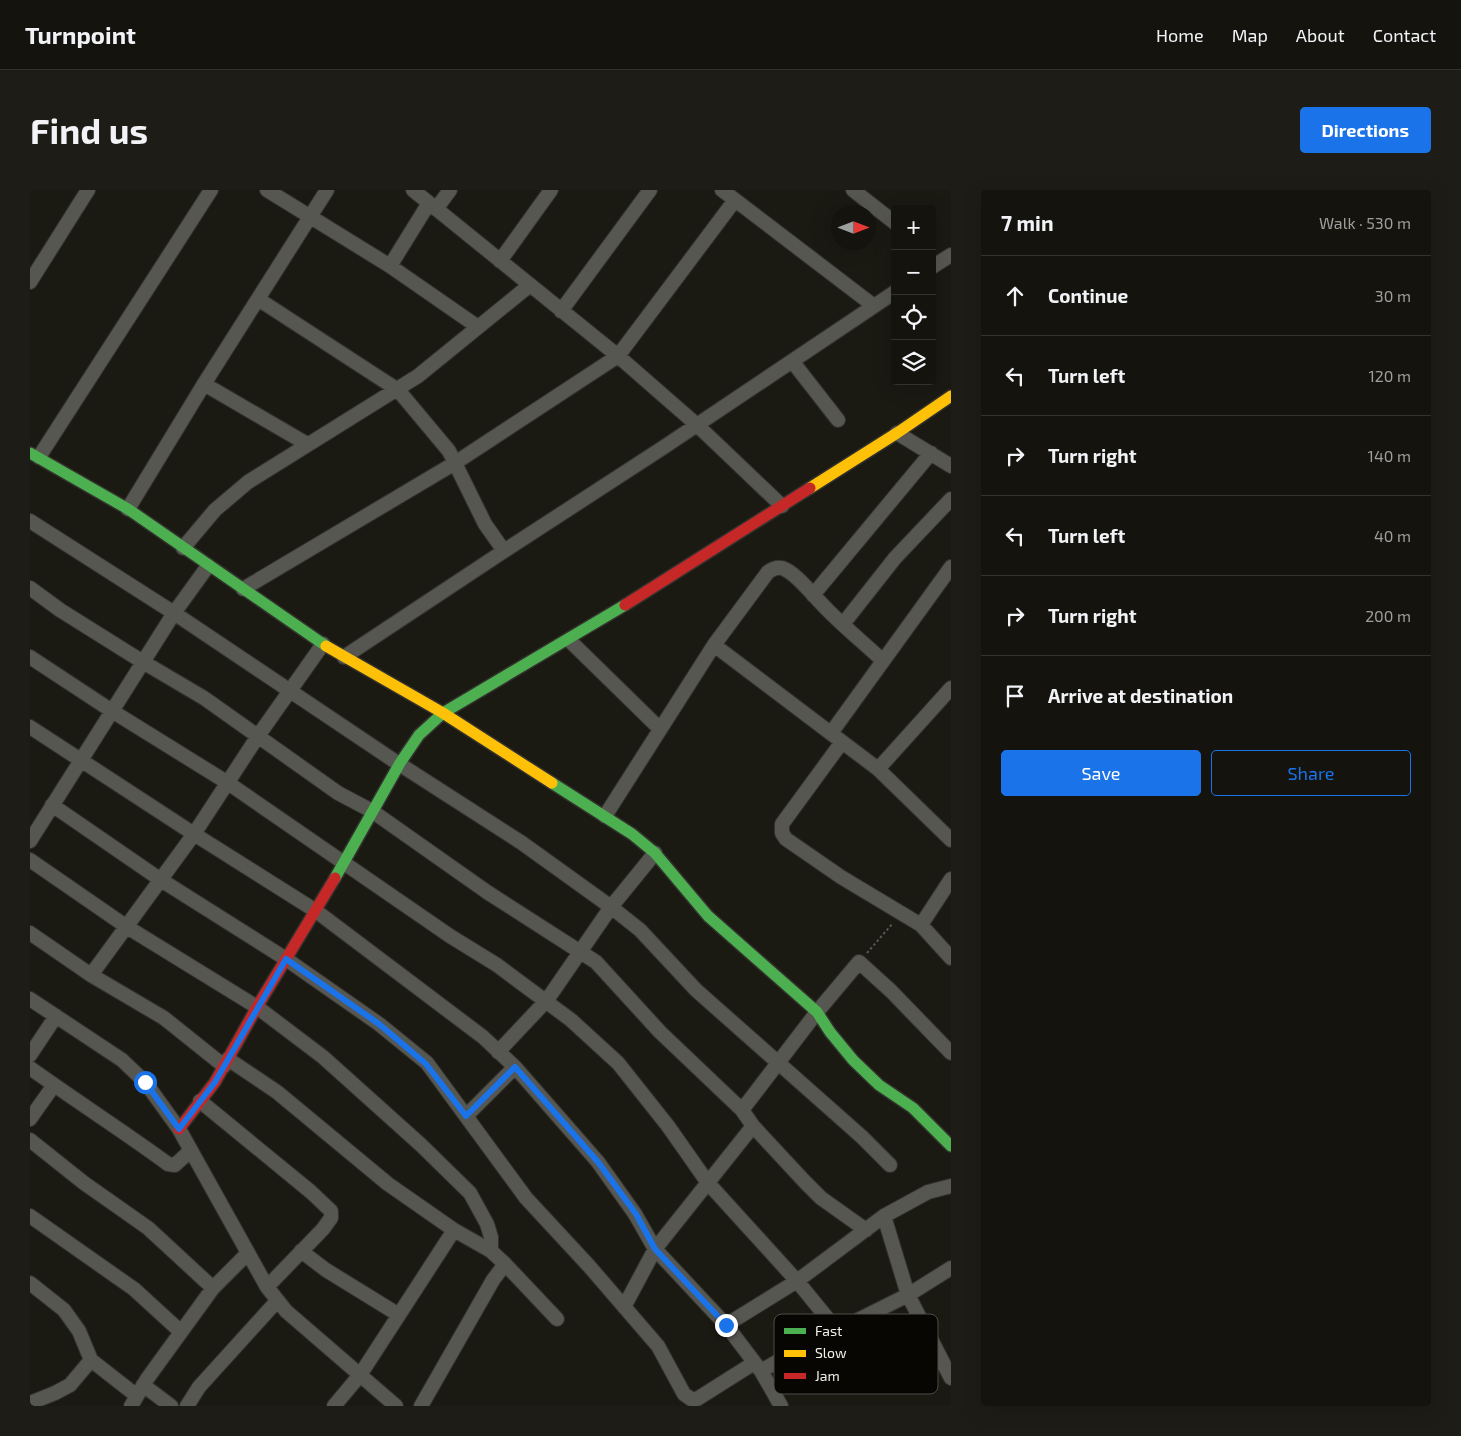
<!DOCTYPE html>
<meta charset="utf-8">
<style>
:root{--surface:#14130e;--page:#1d1c17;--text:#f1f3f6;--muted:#9d9e9e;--line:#33322e;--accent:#1a73e8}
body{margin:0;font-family:"Exo 2",sans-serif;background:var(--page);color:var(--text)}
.controls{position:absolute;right:15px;top:15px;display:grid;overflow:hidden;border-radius:5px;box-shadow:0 5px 20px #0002}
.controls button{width:45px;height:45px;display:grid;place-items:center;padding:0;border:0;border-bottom:1px solid var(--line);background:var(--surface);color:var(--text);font:25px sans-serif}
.compass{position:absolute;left:801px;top:15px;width:45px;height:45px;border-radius:50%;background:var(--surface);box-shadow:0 5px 20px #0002;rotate:90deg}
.stop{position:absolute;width:15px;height:15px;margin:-11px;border:4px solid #1a73e8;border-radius:50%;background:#fff}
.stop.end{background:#1a73e8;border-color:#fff;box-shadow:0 1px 5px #0008}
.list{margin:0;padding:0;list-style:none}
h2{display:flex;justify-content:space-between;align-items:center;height:65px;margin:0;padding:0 20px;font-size:21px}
h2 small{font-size:16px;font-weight:400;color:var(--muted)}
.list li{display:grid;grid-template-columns:32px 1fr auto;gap:15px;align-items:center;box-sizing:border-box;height:80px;padding:0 20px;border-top:1px solid var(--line)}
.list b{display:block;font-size:19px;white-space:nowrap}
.list em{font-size:16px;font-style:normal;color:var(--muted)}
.actions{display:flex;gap:10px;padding:15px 20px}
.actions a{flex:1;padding:11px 0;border:1px solid var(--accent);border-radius:5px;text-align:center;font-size:18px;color:var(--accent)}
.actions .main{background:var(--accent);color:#fff}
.icon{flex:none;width:28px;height:28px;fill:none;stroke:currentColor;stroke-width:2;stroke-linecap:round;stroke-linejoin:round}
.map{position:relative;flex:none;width:921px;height:1216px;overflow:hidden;border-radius:5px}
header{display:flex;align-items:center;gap:30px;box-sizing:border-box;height:70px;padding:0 25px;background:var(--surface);border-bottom:1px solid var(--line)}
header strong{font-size:24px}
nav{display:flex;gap:28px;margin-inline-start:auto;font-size:18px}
.intro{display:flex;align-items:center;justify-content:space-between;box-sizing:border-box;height:120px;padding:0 30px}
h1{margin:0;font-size:35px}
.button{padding:12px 22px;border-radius:5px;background:var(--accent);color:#fff;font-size:18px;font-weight:700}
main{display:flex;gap:30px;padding:0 30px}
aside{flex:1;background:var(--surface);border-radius:5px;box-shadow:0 5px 20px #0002}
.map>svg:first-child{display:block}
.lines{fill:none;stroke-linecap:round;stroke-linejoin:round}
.street-casing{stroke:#33322e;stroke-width:16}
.fast-casing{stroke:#33322e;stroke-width:14}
.slow-casing{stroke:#33322e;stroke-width:14}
.jam-casing{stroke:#33322e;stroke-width:14}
.path{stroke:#585753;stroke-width:2;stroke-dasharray:2.5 2.5;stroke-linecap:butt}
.street{stroke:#575752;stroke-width:14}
.fast{stroke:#4caf50;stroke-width:11}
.slow{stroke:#ffc107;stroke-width:11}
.jam{stroke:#c62828;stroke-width:11}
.route{stroke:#1a73e8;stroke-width:6}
.key{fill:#070603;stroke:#4e4d48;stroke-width:1}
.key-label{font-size:14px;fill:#f3f2e9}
</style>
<header>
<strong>Turnpoint</strong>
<nav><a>Home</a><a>Map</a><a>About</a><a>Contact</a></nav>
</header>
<div class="intro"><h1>Find us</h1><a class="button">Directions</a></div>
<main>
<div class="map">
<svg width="921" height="1216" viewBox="0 0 921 1216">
<rect width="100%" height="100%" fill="#1a1912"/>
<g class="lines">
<g class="street-casing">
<path id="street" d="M237 0 360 76 448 137
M383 0 588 166 667 235 752 316
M692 0 844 116
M823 0 865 33
M406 19 420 0
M470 71 521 0
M360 76 399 13
M902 77 921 65
M0 92 58 0
M228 109 368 200 419 261 455 334 474 361
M531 121 620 0
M762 171 808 230
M174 194 277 254
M867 243 921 276
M9 267 181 0
M98 319 174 194 297 0
M0 331 144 423 363 570 492 653 581 717 610 740 666 800 832 947 860 975
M153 358 185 320 218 292 388 186 500 95
M0 398 30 420 113 472 174 508 308 603 342 621 457 702 566 772 630 842 712 920 723 936 775 992 791 1008 836 1040
M213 399 425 273 588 166 705 10
M783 405 901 263
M813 434 865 368 921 309
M539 450 630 539
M684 455 848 579 921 650
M0 467 82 521 198 593 420 746 467 775 541 830 588 873 638 936 678 993 767 1091 807 1140
M314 467 474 361 634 257 865 102
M0 537 164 644 286 721 453 847 485 877 568 972 605 1024 625 1059 696 1135 731 1181 751 1216
M801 543 921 377
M812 552 752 634V643L756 649 811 687 891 735 921 768
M848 579 921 498
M22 615 131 690 256 769 349 834 397 873 496 1008 559 1076 628 1156 654 1204 661 1209H667L724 1173
M575 626 684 455 738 382C742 379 747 377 752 378 765 382 781 403 790 412 809 433 832 451 853 471
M0 651 144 423 178 376
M0 670 97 737 227 817 293 867 391 955 440 1003 457 1034 461 1047V1061
M891 735 921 689
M0 743 61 785 134 828 194 876
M61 785 164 644 228 546 293 454
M0 809 92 870 115 892 149 939 237 1097 256 1121 366 1216
M468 862 517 810 581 717 625 663
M0 865 26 826
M198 869 247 902 358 994 424 1040 461 1061 475 1074 463 1090 391 1216
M0 878C46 911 93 941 138 974L145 975 161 960
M170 911 281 1002 301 1021V1028L293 1039 237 1097
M712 920 787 822 829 772 861 801 921 863
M436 926 485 877
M0 929 24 895
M0 950 54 993 118 1038 183 1098
M0 1026 104 1099 151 1142
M854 1026 878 1105 921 1188
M271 1061 296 1080 369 1125
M475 1074 527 1129
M0 1093 34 1120 49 1141 61 1170 107 1206
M594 1117 625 1059 723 936
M696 1135 767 1091 854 1026 898 1002 921 996
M731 1181 764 1162 878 1105 921 1078
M113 1195 141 1216
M0 1213 25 1203 40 1195 61 1170
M101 1216 117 1189 183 1098 218 1063
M157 1216 169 1197 247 1111
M304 1216 330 1185 424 1040"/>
</g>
<g class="fast-casing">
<path id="fast" d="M0 263 98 319 296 456
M522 593 602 644 625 663 678 726 787 822 800 842 823 870 849 895 883 918 921 956
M305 688 370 573 389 545 413 523 595 415"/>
</g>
<g class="slow-casing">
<path id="slow" d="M780 298 867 243 921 206
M296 456 413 523 522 593"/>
</g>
<g class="jam-casing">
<path id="jam" d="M595 415 780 298
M149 939 185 892 227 817 305 688"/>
</g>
<path class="path" d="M837 763 863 733"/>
<use href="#street" class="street"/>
<use href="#fast" class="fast"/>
<use href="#slow" class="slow"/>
<use href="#jam" class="jam"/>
</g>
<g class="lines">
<path class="route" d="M115 892 149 939 185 892 256 769 349 834 396 874 436 926 485 877 568 972 606 1024 625 1059 696 1135"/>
</g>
<rect x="744" y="1124" width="164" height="80" rx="8" class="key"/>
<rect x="754" y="1138" width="22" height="6" fill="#4caf50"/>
<rect x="754" y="1160" width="22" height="7" fill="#ffc107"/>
<rect x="754" y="1183" width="22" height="6" fill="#c62828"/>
<g class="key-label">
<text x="785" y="1146">Fast</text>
<text x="785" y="1168">Slow</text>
<text x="785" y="1191">Jam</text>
</g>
</svg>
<div class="controls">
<button>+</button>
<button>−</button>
<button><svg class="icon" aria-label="locate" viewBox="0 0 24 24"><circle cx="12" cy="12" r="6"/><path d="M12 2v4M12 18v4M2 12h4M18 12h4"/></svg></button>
<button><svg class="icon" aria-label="layers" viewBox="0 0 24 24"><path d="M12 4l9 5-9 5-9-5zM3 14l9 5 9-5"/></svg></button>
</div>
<svg class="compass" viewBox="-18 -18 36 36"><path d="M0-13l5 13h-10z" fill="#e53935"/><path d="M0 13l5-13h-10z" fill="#9d9e9e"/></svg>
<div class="stop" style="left:115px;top:892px"></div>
<div class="stop end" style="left:696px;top:1135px"></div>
</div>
<aside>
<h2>7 min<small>Walk · 530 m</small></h2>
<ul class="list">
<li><svg class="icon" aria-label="ahead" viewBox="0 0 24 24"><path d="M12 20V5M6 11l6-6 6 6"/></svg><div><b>Continue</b></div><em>30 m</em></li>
<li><svg class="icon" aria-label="left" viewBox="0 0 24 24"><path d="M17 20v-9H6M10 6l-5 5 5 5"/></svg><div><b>Turn left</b></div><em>120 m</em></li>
<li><svg class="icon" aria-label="right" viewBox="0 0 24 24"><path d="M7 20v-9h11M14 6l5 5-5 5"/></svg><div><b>Turn right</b></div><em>140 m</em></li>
<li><svg class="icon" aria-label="left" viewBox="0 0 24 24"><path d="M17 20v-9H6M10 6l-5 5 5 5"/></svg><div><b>Turn left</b></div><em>40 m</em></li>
<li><svg class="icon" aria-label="right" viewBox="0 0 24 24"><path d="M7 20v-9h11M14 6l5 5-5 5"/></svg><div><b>Turn right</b></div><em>200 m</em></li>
<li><svg class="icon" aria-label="arrive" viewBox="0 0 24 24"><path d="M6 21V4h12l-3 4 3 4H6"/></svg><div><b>Arrive at destination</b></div></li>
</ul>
<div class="actions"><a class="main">Save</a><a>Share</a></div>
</aside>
</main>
